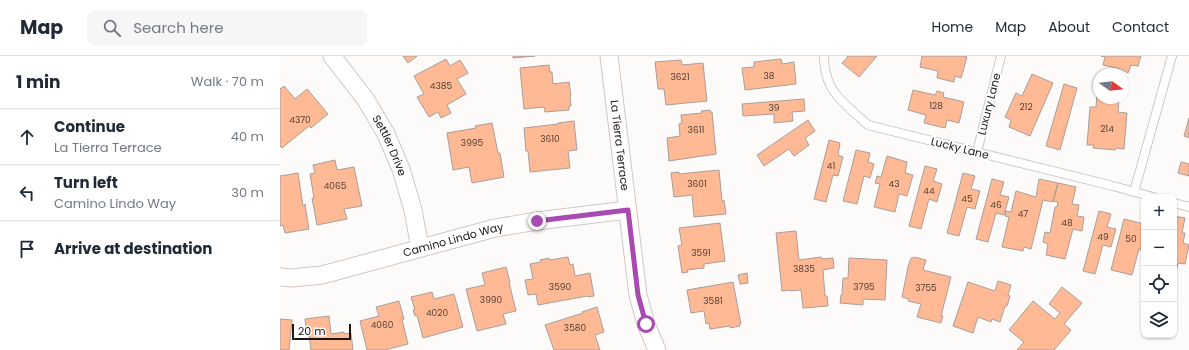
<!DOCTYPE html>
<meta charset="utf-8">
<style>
:root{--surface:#fff;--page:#f6f6f7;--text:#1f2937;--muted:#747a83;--line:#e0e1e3}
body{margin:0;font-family:Poppins,sans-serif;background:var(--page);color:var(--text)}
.controls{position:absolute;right:12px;bottom:12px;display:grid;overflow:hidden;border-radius:8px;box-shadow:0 1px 3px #0004}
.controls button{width:36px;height:36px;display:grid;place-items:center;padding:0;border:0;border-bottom:1px solid var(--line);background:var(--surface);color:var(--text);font:20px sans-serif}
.compass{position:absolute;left:813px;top:12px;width:36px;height:36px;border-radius:50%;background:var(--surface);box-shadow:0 1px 3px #0004;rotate:105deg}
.scale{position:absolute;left:12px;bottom:10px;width:59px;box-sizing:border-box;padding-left:4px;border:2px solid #1b1715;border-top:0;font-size:11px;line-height:14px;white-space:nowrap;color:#1b1715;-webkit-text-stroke:3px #fff;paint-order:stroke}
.stop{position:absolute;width:12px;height:12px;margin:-9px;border:3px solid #a949b2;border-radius:50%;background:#fff}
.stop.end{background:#a949b2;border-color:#fff;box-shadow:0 1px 4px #0008}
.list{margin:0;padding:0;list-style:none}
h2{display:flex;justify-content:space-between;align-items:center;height:52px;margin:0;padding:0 16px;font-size:17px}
h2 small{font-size:13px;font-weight:400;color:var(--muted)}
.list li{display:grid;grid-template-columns:26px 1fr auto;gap:12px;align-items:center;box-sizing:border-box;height:56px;padding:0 16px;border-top:1px solid var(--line)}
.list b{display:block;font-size:15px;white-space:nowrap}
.list p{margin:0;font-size:13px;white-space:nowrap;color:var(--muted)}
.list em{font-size:13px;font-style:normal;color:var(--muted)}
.icon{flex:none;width:22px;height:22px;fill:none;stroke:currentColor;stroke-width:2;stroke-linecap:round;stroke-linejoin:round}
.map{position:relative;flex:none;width:909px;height:294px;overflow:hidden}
header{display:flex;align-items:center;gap:24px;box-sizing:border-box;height:56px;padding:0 20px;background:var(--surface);border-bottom:1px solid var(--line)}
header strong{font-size:19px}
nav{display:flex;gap:22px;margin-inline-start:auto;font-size:14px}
.search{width:280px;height:36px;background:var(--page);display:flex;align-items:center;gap:10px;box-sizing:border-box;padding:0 14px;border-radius:8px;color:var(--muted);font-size:15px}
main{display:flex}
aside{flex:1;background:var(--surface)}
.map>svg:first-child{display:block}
.building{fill:#ffb994;stroke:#a99e99}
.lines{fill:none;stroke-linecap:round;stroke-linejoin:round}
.lane-casing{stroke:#d2c7c1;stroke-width:10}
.street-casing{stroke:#d2c7c1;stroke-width:19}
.lane{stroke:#fff;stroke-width:8}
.street{stroke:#fff;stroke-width:17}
.route{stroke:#a949b2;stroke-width:5}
.labels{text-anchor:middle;stroke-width:3.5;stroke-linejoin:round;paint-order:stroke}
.number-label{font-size:9px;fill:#544035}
.street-label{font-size:11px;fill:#1b1715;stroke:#fff}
</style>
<header>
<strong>Map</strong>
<div class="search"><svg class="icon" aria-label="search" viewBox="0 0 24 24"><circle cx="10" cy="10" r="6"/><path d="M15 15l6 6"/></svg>Search here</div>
<nav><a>Home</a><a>Map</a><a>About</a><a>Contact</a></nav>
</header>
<main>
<aside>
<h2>1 min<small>Walk · 70 m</small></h2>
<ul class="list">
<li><svg class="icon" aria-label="ahead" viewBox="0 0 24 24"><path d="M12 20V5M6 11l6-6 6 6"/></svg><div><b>Continue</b><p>La Tierra Terrace</p></div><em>40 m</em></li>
<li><svg class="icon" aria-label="left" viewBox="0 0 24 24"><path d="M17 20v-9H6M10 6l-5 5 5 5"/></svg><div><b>Turn left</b><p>Camino Lindo Way</p></div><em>30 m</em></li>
<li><svg class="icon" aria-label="arrive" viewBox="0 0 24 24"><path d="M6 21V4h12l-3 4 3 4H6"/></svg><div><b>Arrive at destination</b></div></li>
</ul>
</aside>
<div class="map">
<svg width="909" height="294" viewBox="0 0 909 294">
<rect width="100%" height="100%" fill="#fdfbfa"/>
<path class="building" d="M123 0H137L128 7Z
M233 0H255L233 2Z
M567 0H597L579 21 562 7 568 1Z
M642 0H683L687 1 681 22 675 20 674 26 657 22 658 15 640 11Z
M821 0H861L858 10 851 9 848 17 841 13 823 9 825 1Z
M166 3 170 10 180 4 188 17 177 23 186 38 167 49 171 57 161 62 158 56 149 61 137 41 144 38 134 20Z
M501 3 502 8 514 6 516 28 465 34 462 12 474 11V6Z
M401 4 402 9 423 7 427 45 386 49 384 33H378L375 6Z
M269 9 270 16H272L273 28 289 26 291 40H290L291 50H289V54L265 56 264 51 244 53 240 12Z
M752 18 773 27 750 80 729 71 731 64 725 61 736 37 742 40Z
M784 28 797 32 780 94 766 90Z
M4 30 15 43 27 33 48 58 31 72 29 70 2 92 0 90V33Z
M633 34 655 39 657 35 664 37 663 41 684 46 679 67 667 64 665 72 644 67 646 59 628 54Z
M817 38H819V42H839L838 56 847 57 844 93 836 92 835 94 813 92 814 89H807L810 51H816Z
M524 43 525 55 512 56 513 65 494 67V58L463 60 462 48Z
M430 54V56H432L436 98 389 105 387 82 400 80 399 68 402 67 401 59 422 57 421 55Z
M909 62V82L904 80Z
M528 64 535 75 525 82 529 89 514 100 509 93 484 110 477 99Z
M294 65 297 94 288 95 290 112 250 116 248 95H246L244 72 278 68V67Z
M212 67 218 97H220L224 121 192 127 189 111 173 114 167 77 196 72 195 70Z
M549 84 560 87 558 99 563 101 558 120 553 119 546 146 534 143Z
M576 94 590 97 588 106 594 108 590 122 584 120 577 148 563 145Z
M607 100 627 106 625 117 633 119 627 140 619 138 615 156 594 151 600 128 595 127 597 120 601 121Z
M55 104 57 114 74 111 82 150 64 153 67 163 37 169 32 142H34L30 118 35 117 33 109Z
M901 106 909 108V120L898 117Z
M645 110 657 113 653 125 662 128 657 146 649 143 641 173 629 170Z
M439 114 442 145 444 144 446 158 414 161 412 139 394 141 391 117 399 116V118Z
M18 117 23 150 25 148 29 173 5 177 3 169 0 170V120Z
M683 117 695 120 691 133 700 135 695 153 687 151 679 180 667 177Z
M712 123 724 126 720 139 729 141 724 159 716 157 708 186 696 183Z
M759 123 778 127 773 146 763 144 751 193 744 191 743 195 722 191 729 161 725 160 726 155 731 156 736 135 756 141Z
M778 127 796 131 792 148 799 149 797 160 804 161 802 175 793 173 785 203 766 199 768 188 763 186 765 176 770 177 775 151H777L778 146 773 145Z
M819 155 831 158 827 171 836 173 831 191 823 189 815 218 803 215Z
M894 160 905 162 902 177H905L903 187 909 189 905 208 898 207 894 225Z
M844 163 864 168V194L859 193 852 219 831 214Z
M440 167 445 205 424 208V212L407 214 408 216 402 217 398 190 402 189 399 172Z
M516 175 519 204 541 201 542 203 553 202 554 212 543 214 545 240H547L548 250 523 252 521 234 510 235V234L502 235 496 177Z
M288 201 290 209 293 208 295 220 310 217 314 240 308 241 307 240 258 249 256 238 248 239 245 224 253 223 250 208 261 206 260 204 269 202V204Z
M634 201 646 204 643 214 671 221 661 260H663L661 267 637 261 641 248 628 245 629 243 622 241 628 211 631 202H633Z
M569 202 607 204 605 244 583 243V249L560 247 561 239H562L563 222H568Z
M226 211 230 226H229L236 255 223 258 226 268 197 275 186 233 205 229 202 217Z
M467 217 468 227 460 228 458 219Z
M718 225 731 229 728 239 730 240 727 250H725L720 266 712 263 711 266 698 261 693 277 673 270 688 226 715 235Z
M453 226 461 268 459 269 460 270 450 272V270L430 273 429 267 426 268 424 255 411 257 407 234Z
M782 231 802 247 784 268 791 274 774 294H737L744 286 729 274 753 245 775 263 780 257 769 248Z
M152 236 154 243 174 238 183 271 143 282 137 259 135 260 133 254H135L131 241Z
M119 245 124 263H122L128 288 105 294H87L80 265 99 260 96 251Z
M317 251 324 276 315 279 320 294H274L265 269 303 257 302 256Z
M49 260 51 278 64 276V278L71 277 73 294H31L28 271 26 272 25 263Z
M0 263 12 264 9 294H0Z"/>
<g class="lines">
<g class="lane-casing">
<path id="lane" d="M544 0C544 10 546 21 551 31 558 44 577 59 588 69L833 130 873 141
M697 96 721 0
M854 136 892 0
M894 147 909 151"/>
</g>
<g class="street-casing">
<g id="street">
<path id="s1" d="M52 0 86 44 106 78 121 113 133 154 140 192"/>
<path id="s2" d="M329 0 358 239 366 268 377 294"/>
<path id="s3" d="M0 221 12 222 42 219 215 172 257 165 347 154"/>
</g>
</g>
<use href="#lane" class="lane"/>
<use href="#street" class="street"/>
</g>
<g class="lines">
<path class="route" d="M257 165 348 154 358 239 366 268"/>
</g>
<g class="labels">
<g class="number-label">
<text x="489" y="23">38</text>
<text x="400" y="24">3621</text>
<text x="161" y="33">4385</text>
<text x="656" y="53">128</text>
<text x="746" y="54">212</text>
<text x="494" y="55">39</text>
<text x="20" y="67">4370</text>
<text x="827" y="76">214</text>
<text x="416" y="77">3611</text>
<text x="270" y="86">3610</text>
<text x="192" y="90">3995</text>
<text x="551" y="113">41</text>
<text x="417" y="131">3601</text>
<text x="614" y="131">43</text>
<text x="55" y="133">4065</text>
<text x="649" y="138">44</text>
<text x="687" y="146">45</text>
<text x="716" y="152">46</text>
<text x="743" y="161">47</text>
<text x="787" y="170">48</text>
<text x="823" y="184">49</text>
<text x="851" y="186">50</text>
<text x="421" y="200">3591</text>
<text x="524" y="216">3835</text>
<text x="280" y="234">3590</text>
<text x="584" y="234">3795</text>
<text x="646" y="235">3755</text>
<text x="211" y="247">3990</text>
<text x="433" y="248">3581</text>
<text x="157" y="260">4020</text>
<text x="102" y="272">4060</text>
<text x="295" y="275">3580</text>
</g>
<g class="street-label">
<text transform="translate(709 48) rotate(-76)" y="4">Luxury Lane</text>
<text dy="4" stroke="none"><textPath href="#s2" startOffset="90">La Tierra Terrace</textPath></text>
<text dy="4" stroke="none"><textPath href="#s1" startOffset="107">Settler Drive</textPath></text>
<text transform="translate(680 92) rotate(14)" y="4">Lucky Lane</text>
<text dy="4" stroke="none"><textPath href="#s3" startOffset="178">Camino Lindo Way</textPath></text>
</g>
</g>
</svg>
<div class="controls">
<button>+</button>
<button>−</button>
<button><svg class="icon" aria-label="locate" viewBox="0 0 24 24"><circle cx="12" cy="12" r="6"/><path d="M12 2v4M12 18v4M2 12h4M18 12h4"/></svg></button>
<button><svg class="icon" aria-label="layers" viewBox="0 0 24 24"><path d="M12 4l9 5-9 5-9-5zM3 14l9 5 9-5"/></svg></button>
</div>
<svg class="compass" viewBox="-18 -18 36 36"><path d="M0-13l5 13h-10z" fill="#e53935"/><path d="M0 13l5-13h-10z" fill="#747a83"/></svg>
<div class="scale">20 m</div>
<div class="stop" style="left:366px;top:268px"></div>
<div class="stop end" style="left:257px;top:165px"></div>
</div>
</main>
